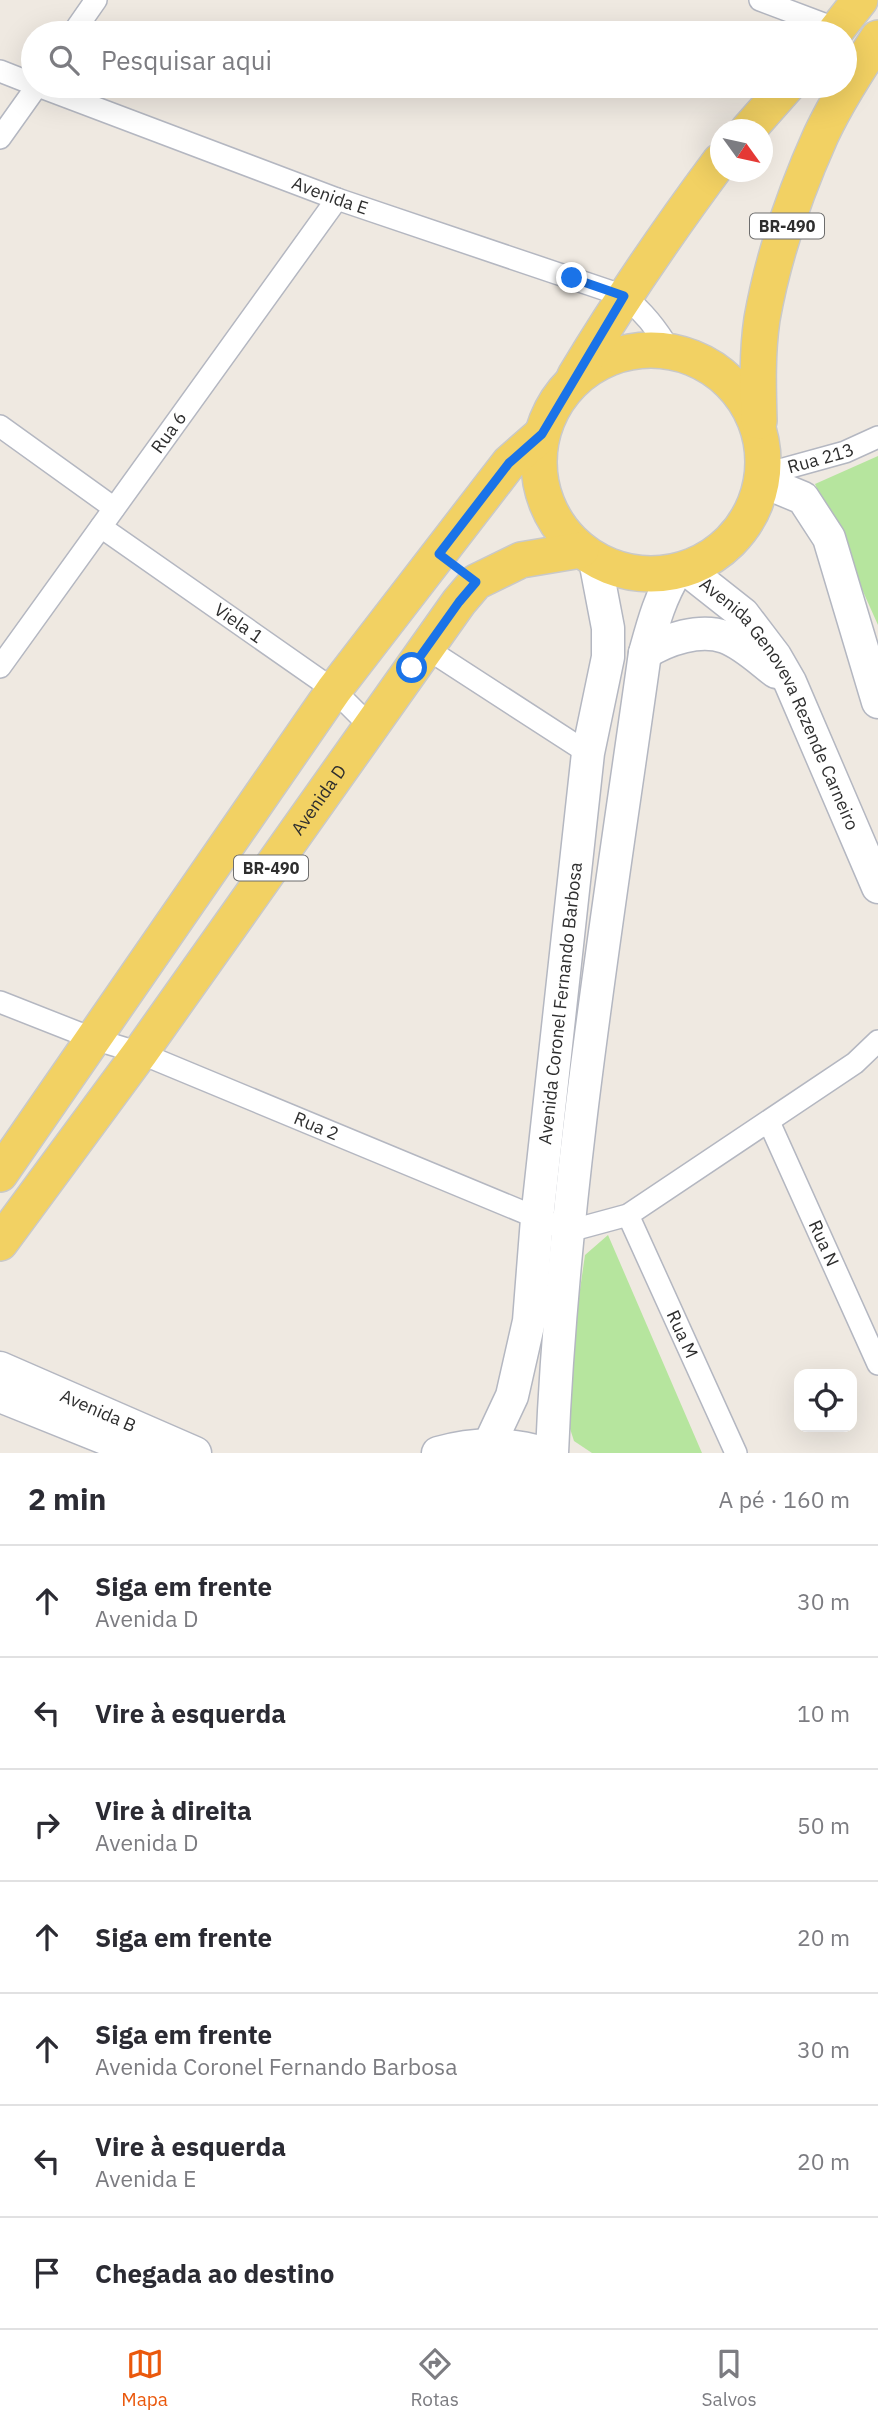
<!DOCTYPE html>
<html lang="pt">
<meta charset="utf-8">
<style>
:root{--surface:#fff;--page:#f2f2f3;--text:#2b2b33;--muted:#7c7c81;--line:#e1e1e2;--accent:#ea580c}
body{margin:0;font-family:"IBM Plex Sans",sans-serif;background:var(--page);color:var(--text)}
.controls{position:absolute;right:21px;bottom:21px;display:grid;overflow:hidden;border-radius:14px;box-shadow:0 7px 28px #0002}
.controls button{width:63px;height:63px;display:grid;place-items:center;padding:0;border:0;border-bottom:2px solid var(--line);background:var(--surface);color:var(--text);font:35px sans-serif}
.compass{position:absolute;left:710px;top:119px;width:63px;height:63px;border-radius:50%;background:var(--surface);box-shadow:0 7px 28px #0002;rotate:123deg}
.stop{position:absolute;width:21px;height:21px;margin:-16px;border:5px solid #1a73e8;border-radius:50%;background:#fff}
.stop.end{background:#1a73e8;border-color:#fff;box-shadow:0 2px 7px #0008}
.list{margin:0;padding:0;list-style:none}
h2{display:flex;justify-content:space-between;align-items:center;height:91px;margin:0;padding:0 28px;font-size:30px}
h2 small{font-size:23px;font-weight:400;color:var(--muted)}
.list li{display:grid;grid-template-columns:46px 1fr auto;gap:21px;align-items:center;box-sizing:border-box;height:112px;padding:0 28px;border-top:2px solid var(--line)}
.list b{display:block;font-size:26px;white-space:nowrap}
.list p{margin:0;font-size:23px;white-space:nowrap;color:var(--muted)}
.list em{font-size:23px;font-style:normal;color:var(--muted)}
.icon{flex:none;width:38px;height:38px;fill:none;stroke:currentColor;stroke-width:2;stroke-linecap:round;stroke-linejoin:round}
.map{position:relative;flex:none;width:878px;height:1453px;overflow:hidden}
.search{position:absolute;background:var(--surface);box-shadow:0 7px 28px #0002;left:21px;right:21px;top:21px;height:77px;display:flex;align-items:center;gap:18px;box-sizing:border-box;padding:0 24px;border-radius:38px;color:var(--muted);font-size:26px}
.sheet{height:875px;background:var(--surface)}
nav{display:flex;justify-content:space-around;align-items:center;box-sizing:border-box;height:98px;border-top:2px solid var(--line);background:var(--surface);font-size:19px;color:var(--muted)}
nav a{display:grid;justify-items:center;gap:4px}
nav .on{color:var(--accent)}
.map>svg:first-child{display:block}
.green{fill:#b6e59e}
.lines{fill:none;stroke-linecap:round;stroke-linejoin:round}
.street-casing{stroke:#b4b7c1;stroke-width:24}
.secondary-casing{stroke:#b4b7c1;stroke-width:35}
.primary-casing{stroke:#c9c9c9;stroke-width:38}
.street{stroke:#fff;stroke-width:21}
.secondary{stroke:#fff;stroke-width:32}
.primary{stroke:#f2d163;stroke-width:35}
.route{stroke:#1a73e8;stroke-width:9}
.labels{text-anchor:middle;stroke-width:7;stroke-linejoin:round;paint-order:stroke}
.shield{fill:#fff;stroke:#6d6d6d;stroke-width:2}
.shield-label{font-size:16px;font-weight:bold;fill:#2e2e2e}
.street-label{font-size:18px;fill:#2e2e2e;stroke:#fff}
</style>
<div class="map">
<svg width="878" height="1453" viewBox="0 0 878 1453">
<rect width="100%" height="100%" fill="#efe9e1"/>
<path class="green" d="M878 456V625L815 484Z
M608 1235 702 1453H592L574 1441 563 1407 585 1255Z"/>
<g class="lines">
<g class="street-casing">
<g id="street">
<path d="M760 0 837 29"/>
<path d="M73 33 96 0"/>
<path d="M0 71 33 84"/>
<path id="s1" d="M38 86 337 199 624 296C644 312 657 328 670 351"/>
<path d="M0 138 37 86"/>
<path d="M0 426 114 508"/>
<path id="s2" d="M762 475 845 452 878 437"/>
<path id="s3" d="M101 527 334 690 370 726"/>
<path d="M426 648 588 753"/>
<path id="s4" d="M0 667 337 199"/>
<path id="s5" d="M0 1002 94 1039 140 1053 569 1231 628 1215 855 1063 878 1041"/>
<path id="s6" d="M769 1122 878 1364"/>
<path id="s7" d="M628 1215 736 1453"/>
</g>
</g>
<g class="secondary-casing">
<g id="secondary">
<path d="M762 481 803 498 829 538 878 702"/>
<path id="s8" d="M686 569 743 614 775 656 790 682 878 887"/>
<path d="M645 653C667 639 700 628 725 637 744 644 760 660 776 672"/>
<path id="s9" d="M0 1368 195 1453"/>
<path d="M0 1396 142 1453"/>
<path id="s10" d="M490 1443 512 1396 529 1321 537 1219 588 753 608 657V628L595 560"/>
<path d="M438 1453C474 1443 507 1442 542 1453"/>
<path d="M552 1453C563 1186 608 917 645 653 653 624 660 597 676 572"/>
</g>
</g>
<g class="primary-casing">
<g id="primary">
<path d="M834 33 860 0"/>
<path d="M748 130 787 86"/>
<circle cx="651" cy="462" r="112"/>
<path d="M575 376C620 301 668 231 720 161"/>
<path d="M759 421C758 387 757 353 762 319 773 257 795 193 821 135 837 101 858 69 878 38"/>
<path d="M0 1174 334 690 509 463 542 434"/>
<path id="s11" d="M0 1243 140 1053 459 602 476 582 521 560 581 550"/>
</g>
</g>
<use href="#street" class="street"/>
<use href="#secondary" class="secondary"/>
<use href="#primary" class="primary"/>
</g>
<g class="lines">
<path class="route" d="M412 668 459 602 476 582 439 554 509 463 542 434 624 296 572 278"/>
</g>
<g class="labels">
<g class="shield">
<rect x="750" y="213.5" width="74" height="25" rx="5"/>
<rect x="234" y="855.5" width="74" height="25" rx="5"/>
</g>
<g class="shield-label">
<text x="787" y="232">BR-490</text>
<text x="271" y="874">BR-490</text>
</g>
<g class="street-label">
<text dy="6" stroke="none"><textPath href="#s1" startOffset="312">Avenida E</textPath></text>
<text dy="6" stroke="none"><textPath href="#s4" startOffset="289">Rua 6</textPath></text>
<text dy="6" stroke="none"><textPath href="#s2" startOffset="61">Rua 213</textPath></text>
<text dy="6" stroke="none"><textPath href="#s3" startOffset="168">Viela 1</textPath></text>
<text dy="6" stroke="none"><textPath href="#s8" startOffset="168">Avenida Genoveva Rezende Carneiro</textPath></text>
<text dy="6" stroke="none"><textPath href="#s11" startOffset="546">Avenida D</textPath></text>
<text dy="6" stroke="none"><textPath href="#s10" startOffset="448">Avenida Coronel Fernando Barbosa</textPath></text>
<text dy="6" stroke="none"><textPath href="#s5" startOffset="340">Rua 2</textPath></text>
<text dy="6" stroke="none"><textPath href="#s6" startOffset="133">Rua N</textPath></text>
<text dy="6" stroke="none"><textPath href="#s7" startOffset="131">Rua M</textPath></text>
<text dy="6" stroke="none"><textPath href="#s9" startOffset="107">Avenida B</textPath></text>
</g>
</g>
</svg>
<div class="controls">
<button><svg class="icon" aria-label="locate" viewBox="0 0 24 24"><circle cx="12" cy="12" r="6"/><path d="M12 2v4M12 18v4M2 12h4M18 12h4"/></svg></button>
</div>
<svg class="compass" viewBox="-18 -18 36 36"><path d="M0-13l5 13h-10z" fill="#e53935"/><path d="M0 13l5-13h-10z" fill="#7c7c81"/></svg>
<div class="stop" style="left:412px;top:668px"></div>
<div class="stop end" style="left:572px;top:278px"></div>
<div class="search"><svg class="icon" aria-label="search" viewBox="0 0 24 24"><circle cx="10" cy="10" r="6"/><path d="M15 15l6 6"/></svg>Pesquisar aqui</div>
</div>
<section class="sheet">
<h2>2 min<small>A pé · 160 m</small></h2>
<ul class="list">
<li><svg class="icon" aria-label="ahead" viewBox="0 0 24 24"><path d="M12 20V5M6 11l6-6 6 6"/></svg><div><b>Siga em frente</b><p>Avenida D</p></div><em>30 m</em></li>
<li><svg class="icon" aria-label="left" viewBox="0 0 24 24"><path d="M17 20v-9H6M10 6l-5 5 5 5"/></svg><div><b>Vire à esquerda</b></div><em>10 m</em></li>
<li><svg class="icon" aria-label="right" viewBox="0 0 24 24"><path d="M7 20v-9h11M14 6l5 5-5 5"/></svg><div><b>Vire à direita</b><p>Avenida D</p></div><em>50 m</em></li>
<li><svg class="icon" aria-label="ahead" viewBox="0 0 24 24"><path d="M12 20V5M6 11l6-6 6 6"/></svg><div><b>Siga em frente</b></div><em>20 m</em></li>
<li><svg class="icon" aria-label="ahead" viewBox="0 0 24 24"><path d="M12 20V5M6 11l6-6 6 6"/></svg><div><b>Siga em frente</b><p>Avenida Coronel Fernando Barbosa</p></div><em>30 m</em></li>
<li><svg class="icon" aria-label="left" viewBox="0 0 24 24"><path d="M17 20v-9H6M10 6l-5 5 5 5"/></svg><div><b>Vire à esquerda</b><p>Avenida E</p></div><em>20 m</em></li>
<li><svg class="icon" aria-label="arrive" viewBox="0 0 24 24"><path d="M6 21V4h12l-3 4 3 4H6"/></svg><div><b>Chegada ao destino</b></div></li>
</ul>
</section>
<nav>
<a class="on"><svg class="icon" aria-label="map" viewBox="0 0 24 24"><path d="M3 6l6-2 6 2 6-2v14l-6 2-6-2-6 2zM9 4v14M15 6v14"/></svg>Mapa</a>
<a><svg class="icon" aria-label="directions" viewBox="0 0 24 24"><path d="M12 3l9 9-9 9-9-9zM9 14v-3h6M13 9l2 2-2 2"/></svg>Rotas</a>
<a><svg class="icon" aria-label="saved" viewBox="0 0 24 24"><path d="M7 4h10v16l-5-4-5 4z"/></svg>Salvos</a>
</nav>
